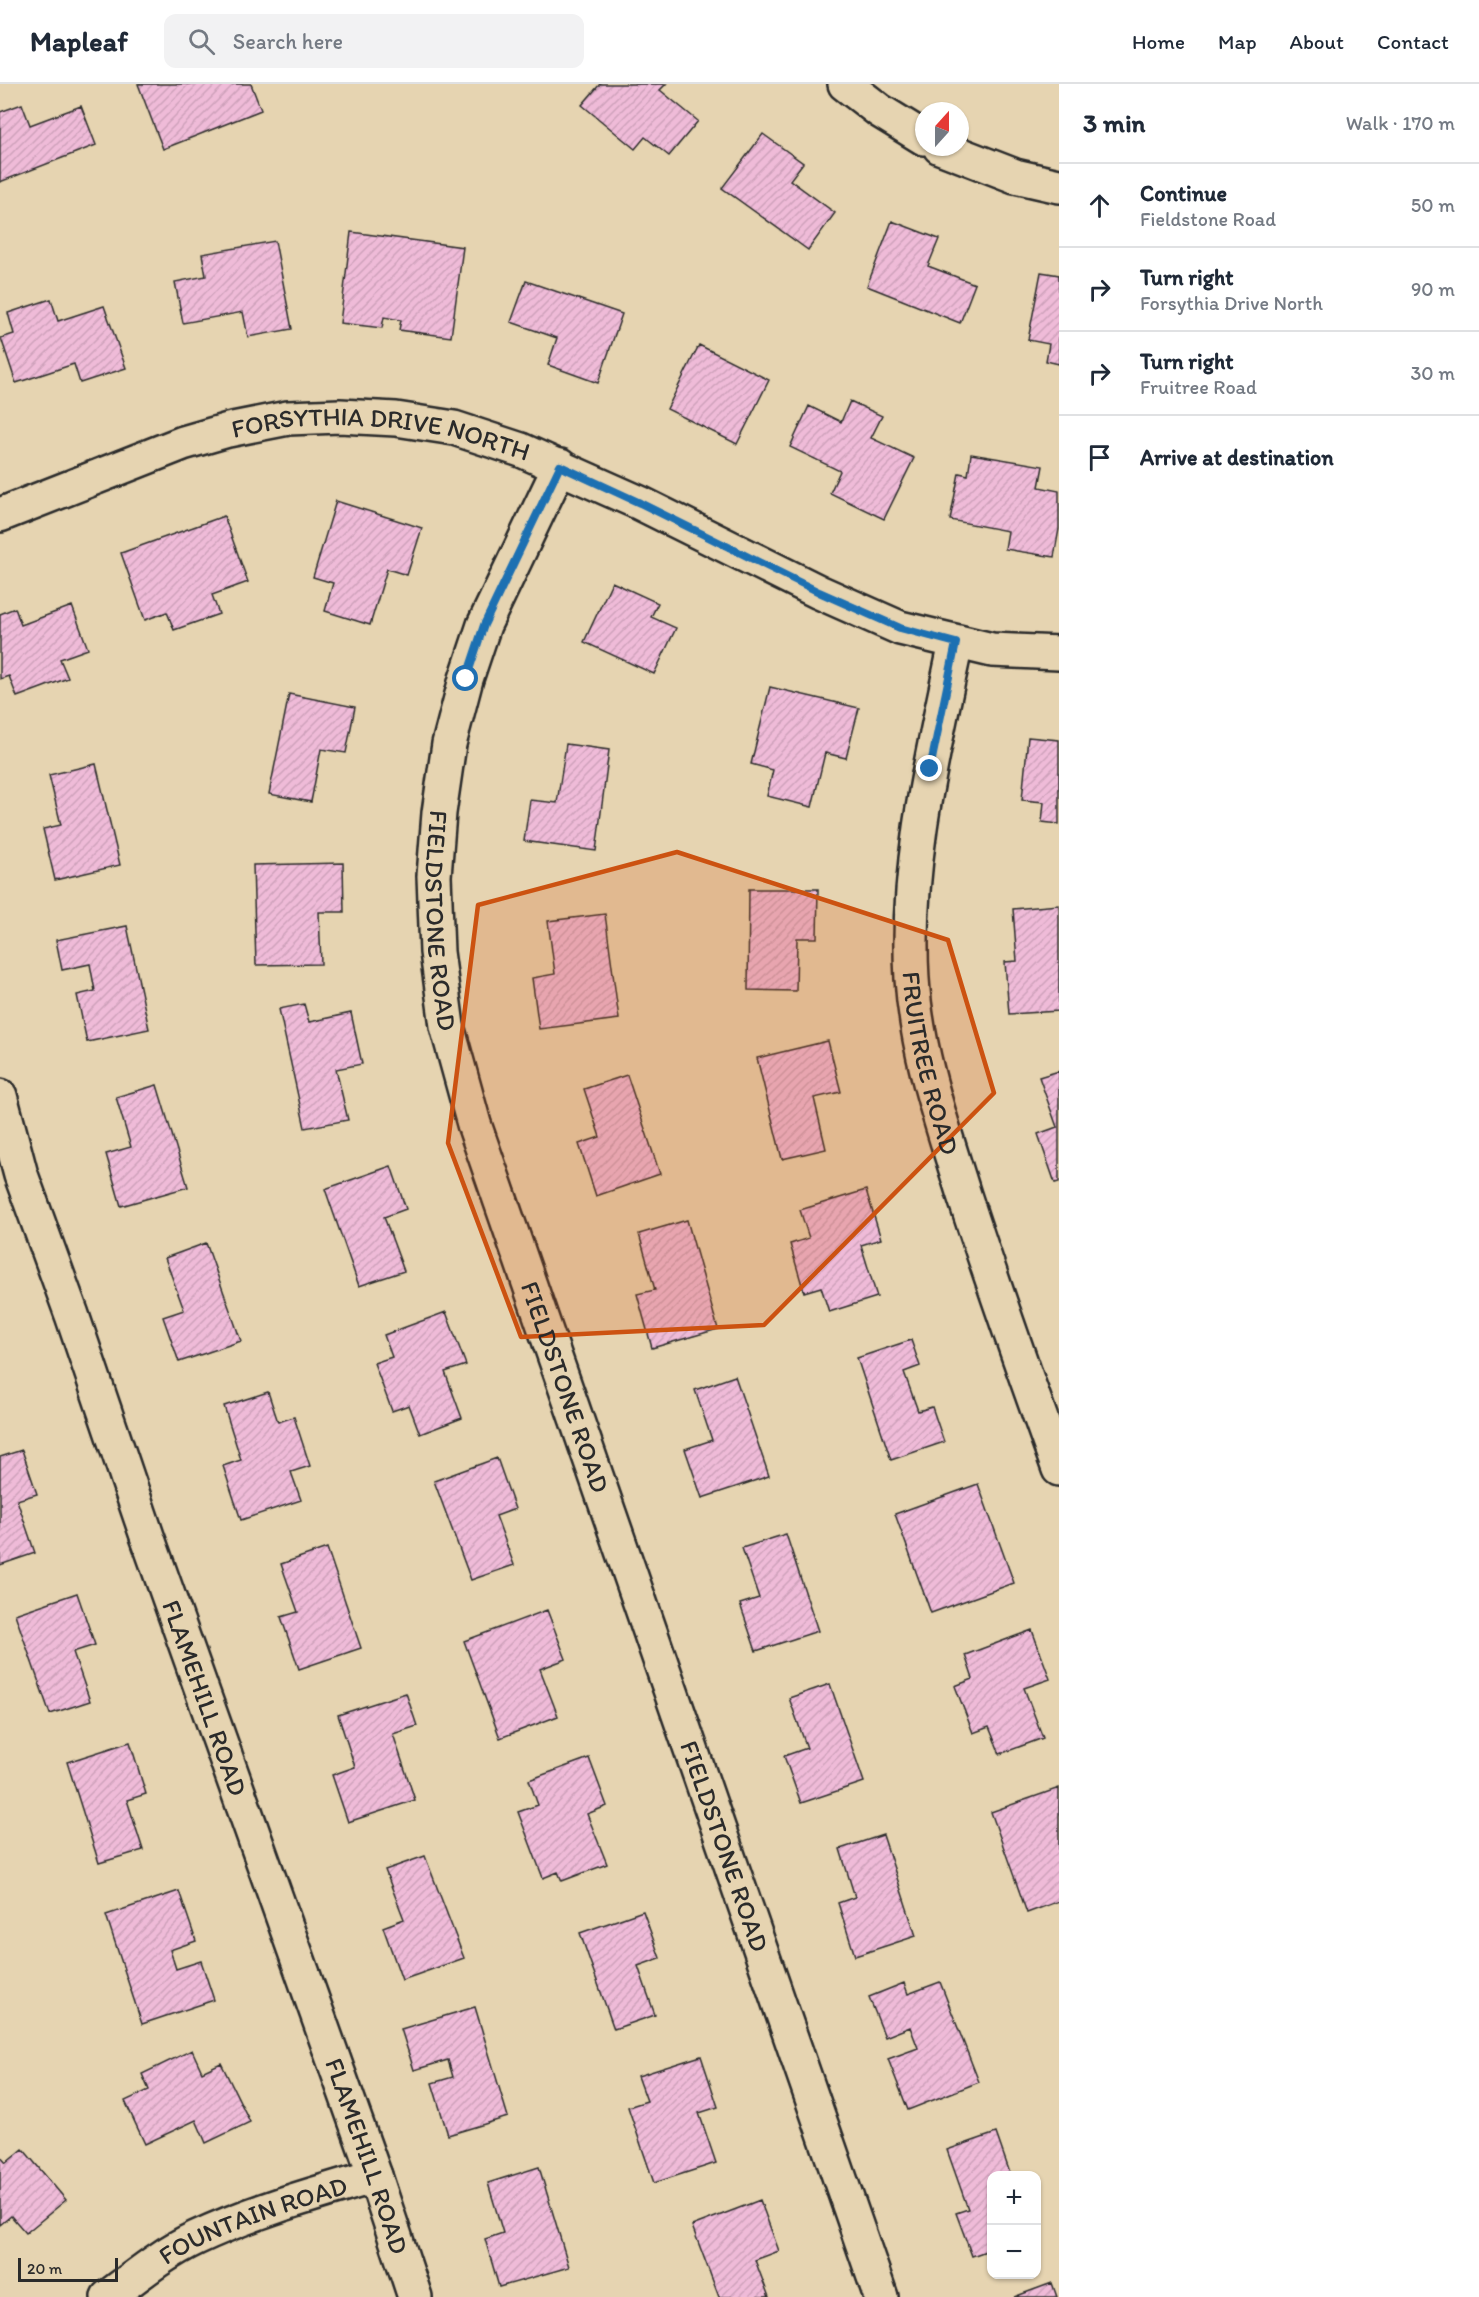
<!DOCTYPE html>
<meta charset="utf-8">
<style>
:root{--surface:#fff;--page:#f2f2f3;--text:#1f2937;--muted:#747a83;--line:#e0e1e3}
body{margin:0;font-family:Itim,sans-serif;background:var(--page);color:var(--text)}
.controls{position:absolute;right:18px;bottom:18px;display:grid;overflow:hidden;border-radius:12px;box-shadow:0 2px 4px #0004}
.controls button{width:54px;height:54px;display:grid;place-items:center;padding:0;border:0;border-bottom:2px solid var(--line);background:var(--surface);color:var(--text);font:30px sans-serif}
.compass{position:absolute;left:915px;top:18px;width:54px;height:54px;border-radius:50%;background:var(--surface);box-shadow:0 2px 4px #0004;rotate:21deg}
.scale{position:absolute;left:18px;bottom:15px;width:100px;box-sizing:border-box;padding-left:6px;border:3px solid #2b2b2b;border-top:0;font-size:16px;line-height:21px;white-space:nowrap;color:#2b2b2b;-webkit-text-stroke:4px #e6d4b1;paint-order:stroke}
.stop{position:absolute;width:18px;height:18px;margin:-14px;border:4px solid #1f6fb2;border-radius:50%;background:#fff}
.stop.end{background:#1f6fb2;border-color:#fff;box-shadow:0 2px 6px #0008}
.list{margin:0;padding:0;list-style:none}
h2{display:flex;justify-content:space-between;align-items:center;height:78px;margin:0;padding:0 24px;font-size:26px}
h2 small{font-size:20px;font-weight:400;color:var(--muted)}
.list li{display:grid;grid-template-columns:39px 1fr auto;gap:18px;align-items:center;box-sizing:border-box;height:84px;padding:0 24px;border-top:2px solid var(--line)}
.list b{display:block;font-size:22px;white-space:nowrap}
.list p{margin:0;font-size:20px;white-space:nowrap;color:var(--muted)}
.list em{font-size:20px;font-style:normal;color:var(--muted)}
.icon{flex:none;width:33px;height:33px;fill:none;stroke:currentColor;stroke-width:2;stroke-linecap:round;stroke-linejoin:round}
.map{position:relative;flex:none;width:1059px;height:2213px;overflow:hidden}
header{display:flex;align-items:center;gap:36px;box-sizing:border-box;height:84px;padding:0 30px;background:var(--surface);border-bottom:2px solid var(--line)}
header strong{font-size:28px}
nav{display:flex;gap:33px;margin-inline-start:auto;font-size:21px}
.search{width:420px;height:54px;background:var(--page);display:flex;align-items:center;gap:15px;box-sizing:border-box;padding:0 21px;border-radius:12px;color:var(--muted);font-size:22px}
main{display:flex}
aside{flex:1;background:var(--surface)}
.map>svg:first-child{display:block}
.building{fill:url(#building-hatch);stroke:#2b2b2b;stroke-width:1.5}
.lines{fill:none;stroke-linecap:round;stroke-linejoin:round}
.minor-casing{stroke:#2b2b2b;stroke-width:38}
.minor{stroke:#e6d4b1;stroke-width:33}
.route{stroke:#1f6fb2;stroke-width:8}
.marked{fill:#cc5211;fill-opacity:0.2;stroke:#cc5211;stroke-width:4.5;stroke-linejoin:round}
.labels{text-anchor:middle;stroke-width:5;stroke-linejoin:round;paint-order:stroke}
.street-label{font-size:26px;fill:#2b2b2b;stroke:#e6d4b1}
</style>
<header>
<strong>Mapleaf</strong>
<div class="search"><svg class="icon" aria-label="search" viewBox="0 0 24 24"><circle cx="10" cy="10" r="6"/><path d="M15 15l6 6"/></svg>Search here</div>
<nav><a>Home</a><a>Map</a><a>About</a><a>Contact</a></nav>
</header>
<main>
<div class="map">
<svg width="1059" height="2213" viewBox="0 0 1059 2213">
<defs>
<pattern id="building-hatch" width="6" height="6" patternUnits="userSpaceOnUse" patternTransform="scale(1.5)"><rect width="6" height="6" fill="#efbbd8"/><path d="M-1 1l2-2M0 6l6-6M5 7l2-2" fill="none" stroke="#cda1ba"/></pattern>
</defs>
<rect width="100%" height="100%" fill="#e6d4b1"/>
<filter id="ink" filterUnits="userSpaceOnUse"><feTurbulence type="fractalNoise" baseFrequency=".0167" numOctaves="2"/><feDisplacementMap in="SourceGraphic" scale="12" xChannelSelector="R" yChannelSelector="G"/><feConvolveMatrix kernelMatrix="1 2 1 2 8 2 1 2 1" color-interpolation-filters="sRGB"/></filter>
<g filter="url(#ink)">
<path class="building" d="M138 0H251L261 26 163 65Z
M600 0H666L660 6 698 37 669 72 645 53 635 65 582 21Z
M22 20 30 41 81 22 96 61 0 98V28Z
M763 50 803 79 790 96 835 129 808 166 722 104Z
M892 137 939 155 928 182 975 200 960 239 867 202Z
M351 148 463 163 451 253 399 246 401 236 384 233 382 244 340 239Z
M275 157 292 245 248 253 243 228 183 239 175 198 206 192 202 170Z
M1041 188 1059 191V280L1046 277 1049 260 1028 256Z
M526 197 622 230 598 299 548 281 557 254 511 238Z
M51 215 58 237 104 222 126 284 80 299 74 280 16 299 1 254 14 250 8 229Z
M699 261 769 296 737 360 667 325Z
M850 317 882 332 871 354 914 374 884 435 830 409 840 387 790 363 809 322 841 338Z
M971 370 1043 382 1039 403 1059 407V445L1054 473 1005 465 1008 447 950 436 959 389 968 391Z
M336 417 422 444 407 491 387 485 370 541 325 527 333 499 313 493Z
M224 432 248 498 212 511 219 530 174 546 167 528 145 536 121 469Z
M612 498 658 519 651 533 676 544 654 590 584 558Z
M72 522 88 565 60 575 68 594 17 613 9 592 0 595V530L15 524 21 541Z
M770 603 859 624 846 674 825 669 812 723 767 712 773 686 751 680Z
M289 610 355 623 346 669 321 665 311 718 269 710Z
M1028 653 1059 656V740L1042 738 1044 718 1022 716Z
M566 660 609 666 596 767 524 757 530 716 557 719Z
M96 680 120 781 55 796 43 745 61 741 49 691Z
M343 779 344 828H319L321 880 256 881 253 781Z
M749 805H818L817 854H797L796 907 748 906Z
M1059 821V927L1009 930 1005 878 1017 877 1013 825Z
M605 830 619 935 539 945 532 894 555 890 548 837Z
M127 842 149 945 87 958 77 911 95 907 90 880 62 886 56 856Z
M304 920 309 938 351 929 362 980 336 985 348 1036 305 1044 279 925Z
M828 957 841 1008 814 1014 826 1065 782 1075 757 974Z
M1059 987V1098L1055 1099 1038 1050 1057 1043 1039 993Z
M627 991 660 1090 596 1112 579 1060 600 1053 584 1005Z
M157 1001 188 1103 121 1122 106 1070 131 1063 116 1013Z
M391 1082 406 1125 384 1133 404 1187 359 1202 325 1105Z
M866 1106 881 1155 861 1161 877 1213 829 1228 821 1203 804 1208 790 1160 809 1154 800 1126Z
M687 1136 718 1245 652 1264 637 1210 655 1206 639 1150Z
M206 1159 241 1257 179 1278 163 1233 184 1226 165 1174Z
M446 1228 466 1281 445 1288 462 1334 420 1350 409 1321 392 1327 374 1279 392 1273 384 1251Z
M911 1256 920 1282 904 1288 918 1327 932 1323 944 1358 891 1376 857 1274Z
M735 1292 769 1392 702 1414 685 1365 712 1356 695 1306Z
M268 1308 278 1338 294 1333 310 1382 291 1388 301 1416 241 1436 223 1382 241 1376 224 1322Z
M22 1366 37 1410 17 1416 35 1469 0 1481V1373Z
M497 1374 515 1425 496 1432 514 1481 471 1496 434 1397Z
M978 1400 1014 1499 931 1529 895 1430Z
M786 1450 818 1547 756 1567 740 1520 759 1514 742 1464Z
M327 1464 361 1564 299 1585 281 1533 298 1528 281 1480Z
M77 1509 95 1561 73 1568 90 1617 50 1630 15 1530Z
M547 1526 566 1575 540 1585 558 1632 500 1654 464 1557Z
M1032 1546 1050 1595 1024 1604 1043 1654 1000 1670 989 1643 973 1649 955 1602 973 1595 965 1571Z
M830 1600 864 1698 801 1719 784 1672 807 1664 789 1614Z
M406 1609 417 1642 393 1650 415 1716 348 1738 332 1691 355 1683 338 1631Z
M130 1658 146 1710 127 1716 143 1766 99 1779 67 1678Z
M589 1674 607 1722 587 1730 607 1780 562 1797 558 1788 543 1794 518 1728 538 1721 529 1696Z
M1059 1704V1817L1027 1829 991 1728Z
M883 1751 916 1852 855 1872 838 1819 855 1813 840 1765Z
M425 1772 464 1874 402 1896 383 1843 404 1835 385 1786Z
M179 1807 196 1857 170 1866 176 1885 201 1877 214 1916 142 1940 106 1831Z
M643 1827 660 1874 638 1882 655 1931 614 1945 580 1849Z
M940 1898 979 1998 908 2026 888 1975 918 1964 910 1943 885 1953 869 1913 904 1899 908 1910Z
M475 1923 508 2033 448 2051 432 1999 453 1993 448 1976 414 1986 401 1945Z
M192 1966 202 1988 221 1979 250 2038 206 2059 196 2036 145 2060 125 2017 149 2006 142 1990Z
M701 1972 718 2023 699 2029 716 2079 654 2099 628 2023 647 2017 638 1992Z
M996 2049 1011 2092H992V2165L972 2172 956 2129 968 2125 947 2066Z
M23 2065 66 2116 26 2149 11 2132 0 2141V2072L6 2079Z
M539 2083 569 2183 499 2203 485 2155 503 2149 488 2099Z
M760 2116 779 2167 755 2176 769 2213H719L692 2142Z
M1052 2199 1057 2213H1014Z"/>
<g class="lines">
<g class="minor-casing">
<g id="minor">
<path d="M845 0 880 27 924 54"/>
<path d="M940 63 1015 92 1059 102"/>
<path id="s1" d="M560 382 484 541 466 595 449 660 439 729 434 792 437 868 447 942 474 1040 881 2213"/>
<path id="s2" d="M0 431 183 359 228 346 288 334 340 332 396 335 454 344 521 366 640 419 819 508 900 544 992 566 1059 569"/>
<path id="s3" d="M956 559C933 669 905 782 912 895 917 970 942 1040 964 1111 994 1203 1026 1294 1059 1385"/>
<path id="s4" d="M0 1012 21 1091 72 1231 147 1452 375 2092 415 2213"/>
<path id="s5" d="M108 2213C136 2192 164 2169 196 2154 253 2127 315 2110 375 2092"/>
</g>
</g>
<use href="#minor" class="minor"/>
</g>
</g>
<g class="lines" filter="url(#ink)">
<path class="route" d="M466 595 484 541 560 382 640 419 819 508 900 544 956 559 930 685"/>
</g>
<path class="marked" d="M677 768 948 856 994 1009 764 1241 521 1253 448 1059 478 821Z"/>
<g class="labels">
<g class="street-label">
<text dy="9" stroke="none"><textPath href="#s2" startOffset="399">FORSYTHIA DRIVE NORTH</textPath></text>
<text dy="9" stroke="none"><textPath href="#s1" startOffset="478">FIELDSTONE ROAD</textPath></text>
<text dy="9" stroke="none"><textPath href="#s3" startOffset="426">FRUITREE ROAD</textPath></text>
<text dy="9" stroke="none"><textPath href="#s1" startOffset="964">FIELDSTONE ROAD</textPath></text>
<text dy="9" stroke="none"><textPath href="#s4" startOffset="636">FLAMEHILL ROAD</textPath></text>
<text dy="9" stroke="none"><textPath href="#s1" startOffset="1450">FIELDSTONE ROAD</textPath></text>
<text dy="9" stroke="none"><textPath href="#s4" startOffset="1122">FLAMEHILL ROAD</textPath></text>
<text dy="9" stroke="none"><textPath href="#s5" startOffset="166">FOUNTAIN ROAD</textPath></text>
</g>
</g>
</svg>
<div class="controls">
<button>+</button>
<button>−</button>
</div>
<svg class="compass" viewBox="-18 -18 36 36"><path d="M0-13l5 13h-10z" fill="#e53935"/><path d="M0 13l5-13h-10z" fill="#747a83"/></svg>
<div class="scale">20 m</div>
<div class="stop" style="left:466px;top:595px"></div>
<div class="stop end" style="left:930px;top:685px"></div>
</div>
<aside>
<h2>3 min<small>Walk · 170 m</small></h2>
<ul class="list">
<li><svg class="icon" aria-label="ahead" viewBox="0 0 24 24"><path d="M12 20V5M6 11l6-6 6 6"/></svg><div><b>Continue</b><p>Fieldstone Road</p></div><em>50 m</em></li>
<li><svg class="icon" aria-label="right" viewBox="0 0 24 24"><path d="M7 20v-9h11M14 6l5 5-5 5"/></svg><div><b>Turn right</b><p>Forsythia Drive North</p></div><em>90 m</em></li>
<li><svg class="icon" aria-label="right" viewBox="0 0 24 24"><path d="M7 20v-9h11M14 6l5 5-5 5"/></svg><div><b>Turn right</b><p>Fruitree Road</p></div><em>30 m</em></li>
<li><svg class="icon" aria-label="arrive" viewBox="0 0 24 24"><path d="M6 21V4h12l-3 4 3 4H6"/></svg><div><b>Arrive at destination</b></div></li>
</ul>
</aside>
</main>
